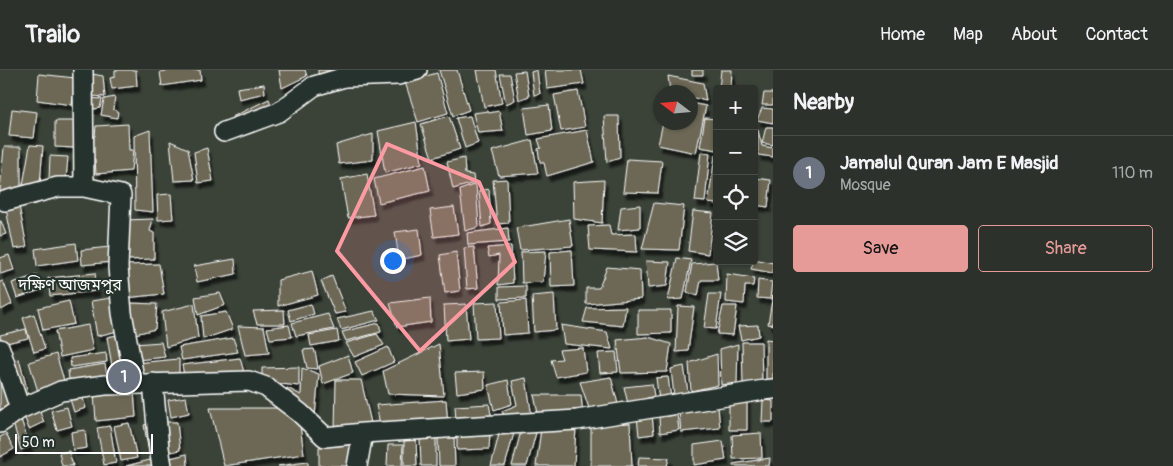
<!DOCTYPE html>
<meta charset="utf-8">
<style>
:root{--surface:#2c322b;--page:#383e37;--text:#f1f3f6;--muted:#a6aaa9;--line:#484d47;--accent:#e69b98}
body{margin:0;font-family:Pangolin,"Noto Sans Bengali",sans-serif;background:var(--page);color:var(--text)}
.controls{position:absolute;right:15px;top:15px;display:grid;overflow:hidden;border-radius:5px;box-shadow:0 1px 4px #0004}
.controls button{width:45px;height:45px;display:grid;place-items:center;padding:0;border:0;border-bottom:1px solid var(--line);background:var(--surface);color:var(--text);font:25px sans-serif}
.compass{position:absolute;left:653px;top:15px;width:45px;height:45px;border-radius:50%;background:var(--surface);box-shadow:0 1px 4px #0004;rotate:286deg}
.scale{position:absolute;left:15px;bottom:12px;width:138px;box-sizing:border-box;padding-left:5px;border:2px solid #fff;border-top:0;font-size:14px;line-height:18px;white-space:nowrap;color:#fff;-webkit-text-stroke:4px #26332d;paint-order:stroke}
.you{position:absolute;left:392px;top:190px;width:18px;height:18px;margin:-12px;border:4px solid #fff;border-radius:50%;background:#1a73e8;box-shadow:0 0 0 8px #1a73e833}
.badge{display:grid;place-items:center;width:32px;height:32px;border-radius:50%;background:var(--accent);color:#fff;font-size:16px;font-weight:700}
.pin{position:absolute;translate:-50% -50%;border:2px solid #fff;box-shadow:0 1px 5px #0006}
.list{margin:0;padding:0;list-style:none}
h2{display:flex;justify-content:space-between;align-items:center;height:65px;margin:0;padding:0 20px;font-size:21px}
h2 small{font-size:16px;font-weight:400;color:var(--muted)}
.list li{display:grid;grid-template-columns:32px 1fr auto;gap:15px;align-items:center;box-sizing:border-box;height:75px;padding:0 20px;border-top:1px solid var(--line)}
.list b{display:block;font-size:19px;white-space:nowrap}
.list p{margin:0;font-size:16px;white-space:nowrap;color:var(--muted)}
.list em{font-size:16px;font-style:normal;color:var(--muted)}
.actions{display:flex;gap:10px;padding:15px 20px}
.actions a{flex:1;padding:11px 0;border:1px solid var(--accent);border-radius:5px;text-align:center;font-size:18px;color:var(--accent)}
.actions .main{background:var(--accent);color:#111}
.icon{flex:none;width:28px;height:28px;fill:none;stroke:currentColor;stroke-width:2;stroke-linecap:round;stroke-linejoin:round}
.map{position:relative;flex:none;width:773px;height:396px;overflow:hidden}
header{display:flex;align-items:center;gap:30px;box-sizing:border-box;height:70px;padding:0 25px;background:var(--surface);border-bottom:1px solid var(--line)}
header strong{font-size:24px}
nav{display:flex;gap:28px;margin-inline-start:auto;font-size:18px}
main{display:flex}
aside{flex:1;background:var(--surface)}
.map>svg:first-child{display:block}
.building{fill:#6c6855;stroke:#fff;filter:url(#shadow)}
.lines{fill:none;stroke-linecap:round;stroke-linejoin:round}
.minor-casing{stroke:#fff;stroke-width:22}
.minor{stroke:#26332d;stroke-width:19}
.marked{fill:#ff9aa2;fill-opacity:0.2;stroke:#ff9aa2;stroke-width:4;stroke-linejoin:round}
.labels{text-anchor:middle;stroke-width:4.5;stroke-linejoin:round;paint-order:stroke}
.quarter-label{font-size:16px;fill:#fff;stroke:#26332d}
</style>
<header>
<strong>Trailo</strong>
<nav><a>Home</a><a>Map</a><a>About</a><a>Contact</a></nav>
</header>
<main>
<div class="map">
<svg width="773" height="396" viewBox="0 0 773 396">
<defs>
<filter id="shadow"><feDropShadow dx="3" dy="5.5" stdDeviation="1" flood-color="#0009"/></filter>
</defs>
<rect width="100%" height="100%" fill="#3b4339"/>
<filter id="ink" filterUnits="userSpaceOnUse"><feTurbulence type="fractalNoise" baseFrequency=".02" numOctaves="2"/><feDisplacementMap in="SourceGraphic" scale="10" xChannelSelector="R" yChannelSelector="G"/><feConvolveMatrix kernelMatrix="1 2 1 2 8 2 1 2 1" color-interpolation-filters="sRGB"/></filter>
<g filter="url(#ink)">
<path class="building" d="M115 0H136L137 16 112 19 110 8 115 7Z
M173 0H200L201 10 162 16 160 2Z
M279 0H305L307 6 282 18Z
M318 0H334V5L318 7Z
M439 0H457L469 40 453 46Z
M477 0H496L502 33 484 37Z
M537 0 540 24 534 25 531 2Z
M545 0H581L584 14 547 19Z
M692 0H703V5H692Z
M721 0H732L731 19H719Z
M525 1 529 26 519 30 514 2Z
M437 3 448 43 418 52 405 12Z
M39 4 75 8 72 35 37 30Z
M92 4 103 6 105 27 92 26Z
M500 4H510L515 30 506 34Z
M668 6 703 13 706 31 690 27V22H670Z
M264 14 265 23 239 29 237 18Z
M578 21 585 57 561 61 554 25Z
M764 23H773V35H762Z
M115 27 113 39 118 42 117 48 101 45 104 29Z
M88 28 102 29 100 38 88 40Z
M269 29 272 37 235 55 232 47Z
M690 33 706 36 696 83 658 75 663 52H690Z
M549 35 552 61 528 65 524 38Z
M762 38 773 39V53L757 50Z
M12 39 37 42 34 68 9 66Z
M488 41 489 43 499 41 503 61 478 63 473 43Z
M449 46 460 79 432 88 421 54Z
M470 46 478 73 465 78 456 48Z
M604 46H619L620 88 607 92Z
M705 48 717 49V80L700 77Z
M55 51H75L74 78 55 77Z
M416 52 422 93 385 103 378 61Z
M128 54 129 80H133L131 101 96 104 95 89 89 90 90 66H95L96 56Z
M766 57H773V75L762 73Z
M150 60 153 142 135 140 134 66Z
M587 60 594 92 547 106 544 93 540 92 538 79 541 78 538 69Z
M758 60 762 76 773 78V87L758 85Z
M373 64V90L339 94 336 75Z
M532 70 538 103 499 106 492 81Z
M170 71 188 79 194 110 174 111Z
M30 75 43 76 40 115H23Z
M4 77H21V122H0Z
M207 78 213 111 198 113 194 82Z
M701 82 710 83 705 132 695 131Z
M50 86 68 87 66 110 49 109Z
M715 86H717V134L708 133Z
M464 88 465 104 473 105 474 113 453 119 447 92Z
M627 89 662 91 658 123 623 122Z
M425 96 430 121 379 133 374 109Z
M367 104 374 145 348 148 341 109Z
M754 108 771 110 768 137 754 135Z
M507 109 509 153 497 154 493 110Z
M604 110 602 153 574 149 573 112Z
M476 114 479 157 465 161 460 120Z
M489 119 491 154 482 157 479 121Z
M171 124 173 149 158 150 157 125Z
M654 133 684 136 679 180 642 179Z
M640 135V158L618 160 621 137Z
M19 136 27 177 14 179 6 139Z
M454 137 458 164 434 167 430 140Z
M693 141 713 143 708 184 688 181Z
M153 149 150 161 154 163V189L126 190 125 150Z
M569 149 573 176 520 180 516 158Z
M717 150V185L713 184Z
M0 151H1L6 164 0 166Z
M609 155 611 165 636 164 637 182 590 180 588 156Z
M508 158 509 172 468 175 467 163Z
M419 159 422 185 399 190 395 162Z
M76 173 78 190 37 196 35 179Z
M511 176 513 213 498 215 499 185 489 187 487 178Z
M110 177 112 192 82 195 81 180Z
M474 177 478 218 467 219 464 178Z
M572 180 574 216 551 217 550 182Z
M546 181 543 212 522 213 521 182Z
M456 182 460 221 445 223 440 185Z
M9 185 14 200 0 204V188Z
M677 188 691 190 683 229 668 230Z
M235 189 236 204 197 212 194 196Z
M754 189 773 193V203L751 199Z
M646 191 670 192 667 216 648 218Z
M716 192 718 210H701L698 226 687 222 692 194Z
M159 194 164 224 125 228 123 195Z
M607 197 640 200 641 229 586 234V218H599Z
M312 201 318 225 278 236V210Z
M95 203 97 221 50 226 48 208Z
M727 204 754 208 753 216H745L744 234 726 232Z
M37 205 41 220 17 228 12 213Z
M332 206 346 242 335 244 321 211Z
M758 210 772 212 770 229 757 228Z
M3 211 12 234 1 240 0 212Z
M526 216V228L499 229V217Z
M220 223 225 235 198 245 195 227Z
M554 224 556 260 534 262 532 226Z
M709 224H721L716 259 704 258Z
M773 224V255L768 254Z
M118 227 122 260 97 266 91 231Z
M430 228 431 252 397 257 390 233Z
M526 230 528 263 503 265 501 232Z
M69 231 74 254 43 260 38 238Z
M497 232 499 268 476 269 474 233Z
M129 233 157 234 155 259 135 264Z
M194 234 198 268 166 277 162 242Z
M311 234 314 244 291 251 288 240Z
M466 234 469 269 446 271 444 235Z
M678 236 694 237 688 281 676 282Z
M723 236H737L733 265 717 264Z
M626 237 623 256 583 252 587 238Z
M284 240 285 254H257L253 241Z
M638 240H671V263L638 264Z
M374 241 379 250 341 260 337 249Z
M226 242 233 259 203 269 201 246Z
M34 244 45 279 34 282 23 248Z
M328 244 334 259 296 266 292 253Z
M379 253 381 262 346 271 342 262Z
M88 255 93 280 60 287 55 261Z
M289 255 292 267 270 269 267 258Z
M561 255 607 262 612 279 564 274Z
M758 255 759 266 741 270 738 256Z
M238 256 264 257 269 283 245 285Z
M26 259 28 268 2 274 0 265Z
M337 260 339 271 311 276 309 265Z
M123 264 132 310 115 313 107 267Z
M377 264 384 275 354 287 346 273Z
M648 267 671 274 667 302 621 303 617 270Z
M233 268 238 282 182 290 179 277Z
M766 269 773 270V313H766Z
M161 272 165 287 138 290 134 274Z
M742 272H761L762 313 743 314Z
M439 274 444 326 388 324 383 301Z
M738 274 737 313 721 315 720 279Z
M388 277 394 292 362 306 355 292Z
M583 278 586 302 556 307 551 290 562 289 559 280Z
M314 279 316 286 318 299 307 298 303 280Z
M616 282 618 302 600 303 598 283Z
M106 283 107 292 71 297 70 288Z
M56 284 66 317 39 325 29 292Z
M717 284 718 315 691 321 689 293Z
M348 285 353 303 323 314 319 296Z
M240 288 245 306 185 310 182 295Z
M19 289 29 326 20 329 9 291Z
M179 289V305L139 309 136 293Z
M105 294 108 311 70 318 68 300Z
M684 296 688 322 674 326 671 299Z
M299 297V316L262 312V298Z
M302 298 319 304 315 346 284 327 287 318 301 325Z
M0 299 13 336 0 340Z
M484 302 485 319 457 323 455 303Z
M611 307 618 334 589 338 580 312Z
M668 307 671 328 659 330 656 308Z
M526 308 532 347H505L502 341 517 335 512 311Z
M336 310H361L372 357 335 360Z
M508 310 512 334 494 340 488 315Z
M652 314 654 326 628 334 624 317Z
M134 321 136 347 96 351 94 324Z
M81 322 86 338 74 342 69 326Z
M534 325H581L583 345 539 348Z
M186 327 189 343 171 347 168 330Z
M729 328H747V360H729Z
M446 330 448 354H380L376 335Z
M763 330 773 331V352H762Z
M489 334 492 349 456 351 455 336Z
M67 337 72 356 57 360 51 341Z
M718 337 720 358 681 362 679 341Z
M210 338H280L299 348 304 384 224 396Z
M39 340 44 352 29 359 24 346Z
M19 343 30 377 21 380 11 346Z
M652 345 654 364 639 366 637 346Z
M677 345 679 360 660 363 659 347Z
M161 352H177L180 380 166 383Z
M129 353 137 388 121 391 114 356Z
M153 353 158 382 149 383 144 355Z
M630 353 632 396H591V355Z
M110 356 116 393 104 395 97 358Z
M576 356 574 396H536L541 359Z
M537 359 527 396H512L521 361Z
M85 360 87 378 73 380 71 362Z
M500 360 514 363 505 396H491Z
M761 363 762 388 733 389 732 365Z
M6 364 14 379 0 387V367Z
M490 364 489 379 457 380V366Z
M454 366 455 396H439L438 368Z
M416 367 417 396H404V369Z
M436 367V396H421L420 368Z
M723 371 726 390 694 395V375Z
M351 375V396H319V377Z
M388 375H403L402 396H387Z
M69 381 73 396H62L59 383Z
M187 384 188 396H168L166 389Z
M639 387 669 388 667 396H638Z
M770 388 769 396H733V394Z
M154 389 155 396H126Z
M307 392 309 396H278Z"/>
<g class="lines">
<g class="minor-casing">
<path id="minor" d="M83 0 84 117
M224 62 279 42 314 16 345 7 398 5 417 0
M5 131 58 117H84L121 125 118 197 122 243 135 313
M0 279 20 339
M153 313 159 378 162 396
M0 353 20 339 61 321 105 315 249 311 266 317 300 343 325 367 363 363 577 350 764 320 773 319
M357 396 363 363"/>
</g>
<use href="#minor" class="minor"/>
</g>
</g>
<path class="marked" d="M387 74 479 112 515 192 420 281 337 181Z"/>
<g class="labels">
<g class="quarter-label">
<text x="70" y="220">দক্ষিণ আজমপুর</text>
</g>
</g>
</svg>
<div class="controls">
<button>+</button>
<button>−</button>
<button><svg class="icon" aria-label="locate" viewBox="0 0 24 24"><circle cx="12" cy="12" r="6"/><path d="M12 2v4M12 18v4M2 12h4M18 12h4"/></svg></button>
<button><svg class="icon" aria-label="layers" viewBox="0 0 24 24"><path d="M12 4l9 5-9 5-9-5zM3 14l9 5 9-5"/></svg></button>
</div>
<svg class="compass" viewBox="-18 -18 36 36"><path d="M0-13l5 13h-10z" fill="#e53935"/><path d="M0 13l5-13h-10z" fill="#a6aaa9"/></svg>
<div class="scale">50 m</div>
<div class="you"></div>
<div class="pin badge" style="left:124px;top:307px;background:#6b7280">1</div>
</div>
<aside>
<h2>Nearby<small></small></h2>
<ul class="list">
<li><span class="badge" style="background:#6b7280">1</span><div><b>Jamalul Quran Jam E Masjid</b><p>Mosque</p></div><em>110 m</em></li>
</ul>
<div class="actions"><a class="main">Save</a><a>Share</a></div>
</aside>
</main>
